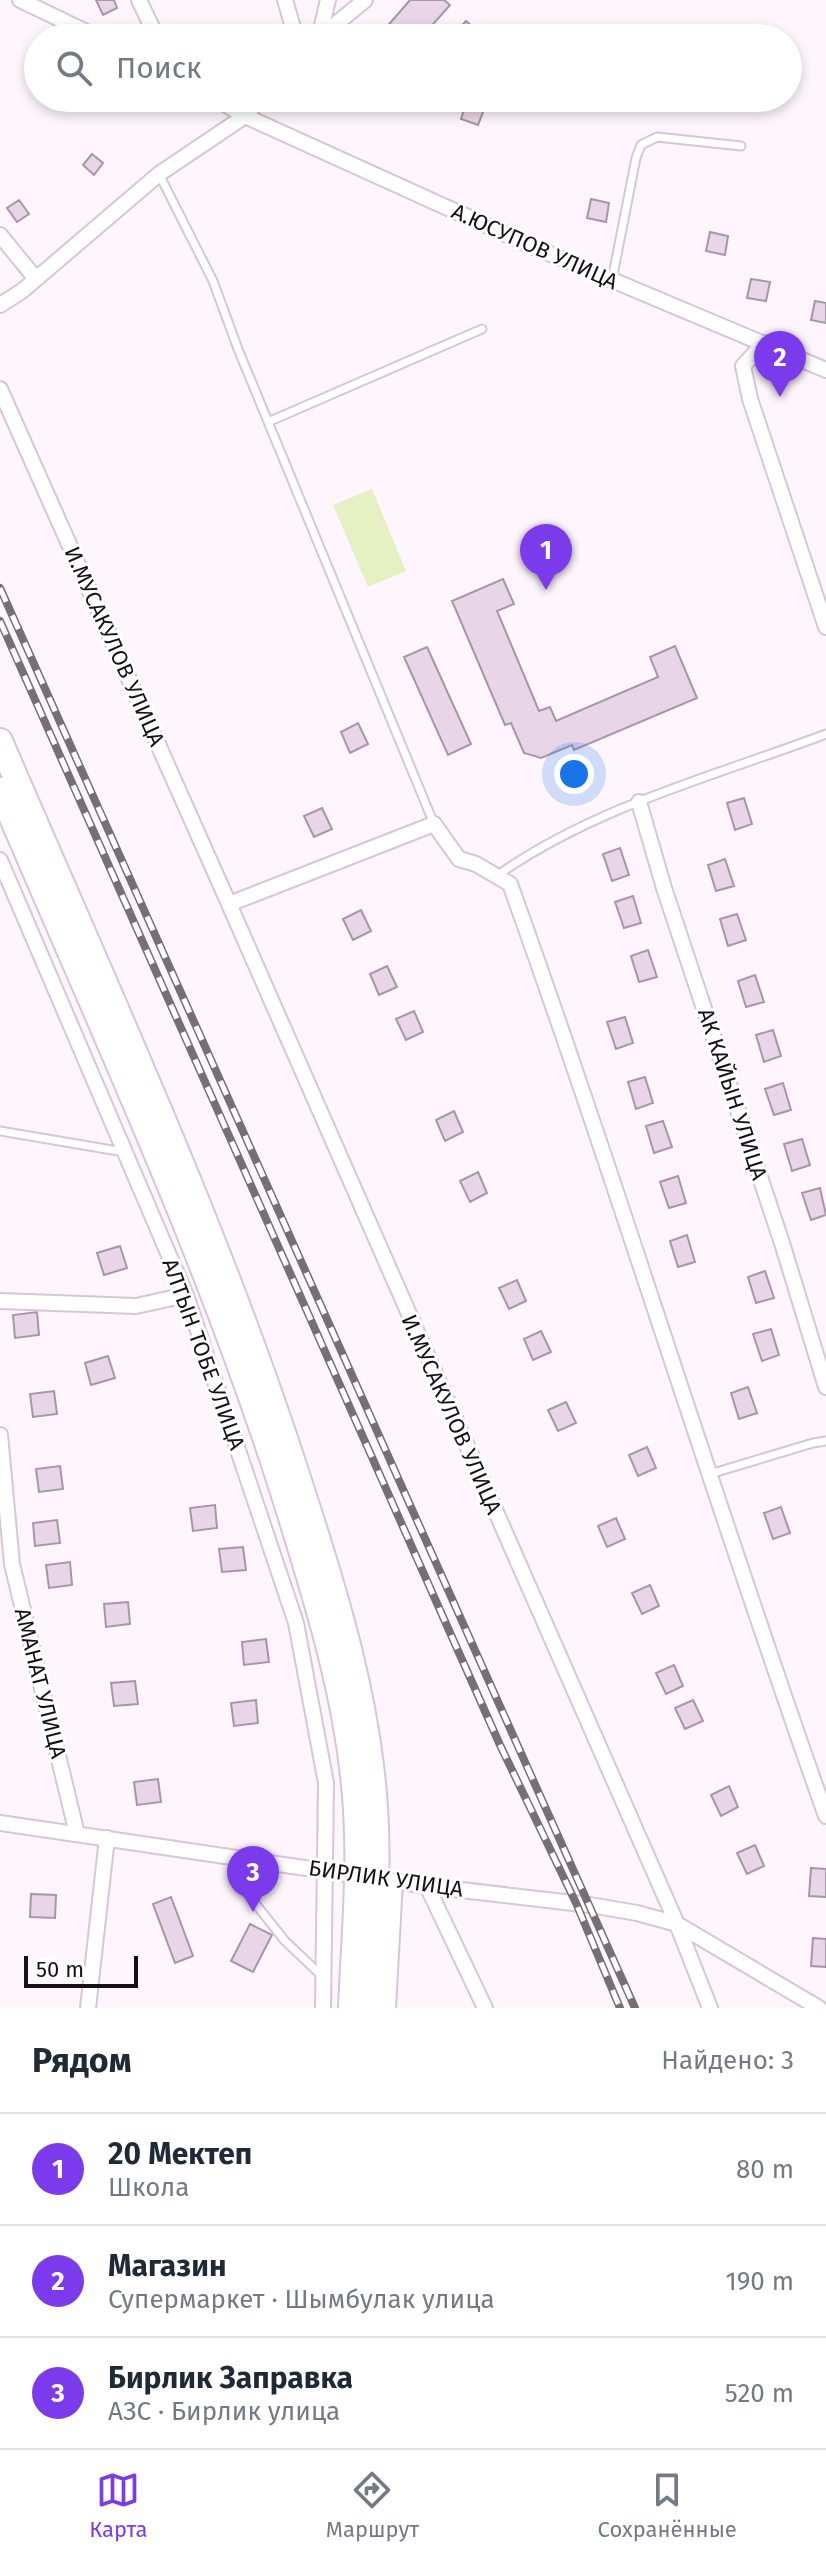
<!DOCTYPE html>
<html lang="ru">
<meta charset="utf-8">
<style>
:root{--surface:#fff;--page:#f6f6f7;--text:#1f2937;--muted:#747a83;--line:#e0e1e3;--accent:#7c3aed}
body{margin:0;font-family:"Fira Sans",sans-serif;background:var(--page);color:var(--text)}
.scale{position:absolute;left:24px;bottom:20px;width:114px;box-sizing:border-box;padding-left:8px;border:4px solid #171117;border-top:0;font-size:22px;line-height:28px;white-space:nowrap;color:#171117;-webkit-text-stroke:6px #fff;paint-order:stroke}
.you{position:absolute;left:574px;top:774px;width:28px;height:28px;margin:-20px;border:6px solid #fff;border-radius:50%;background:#1a73e8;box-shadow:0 0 0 12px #1a73e833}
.badge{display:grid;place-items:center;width:52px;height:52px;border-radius:50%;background:var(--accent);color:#fff;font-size:26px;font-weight:700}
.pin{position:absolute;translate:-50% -66px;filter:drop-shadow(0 2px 4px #0008)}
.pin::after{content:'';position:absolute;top:42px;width:28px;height:24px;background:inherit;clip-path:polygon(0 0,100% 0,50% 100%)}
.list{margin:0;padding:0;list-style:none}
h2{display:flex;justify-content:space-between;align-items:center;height:104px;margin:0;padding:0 32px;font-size:34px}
h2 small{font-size:26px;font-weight:400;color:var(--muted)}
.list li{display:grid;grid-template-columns:52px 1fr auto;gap:24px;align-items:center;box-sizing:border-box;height:112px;padding:0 32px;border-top:2px solid var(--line)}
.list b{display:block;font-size:30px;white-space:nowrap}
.list p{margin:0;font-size:26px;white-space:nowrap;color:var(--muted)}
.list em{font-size:26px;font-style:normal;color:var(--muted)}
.icon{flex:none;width:44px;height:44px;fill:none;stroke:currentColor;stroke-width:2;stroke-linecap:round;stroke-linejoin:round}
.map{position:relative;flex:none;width:826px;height:2008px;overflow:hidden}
.search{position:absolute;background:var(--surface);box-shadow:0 4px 12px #0003;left:24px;right:24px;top:24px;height:88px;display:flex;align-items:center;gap:20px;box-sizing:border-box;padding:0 28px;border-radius:44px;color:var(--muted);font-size:30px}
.sheet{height:440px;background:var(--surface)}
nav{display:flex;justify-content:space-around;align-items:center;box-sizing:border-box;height:112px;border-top:2px solid var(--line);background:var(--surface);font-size:22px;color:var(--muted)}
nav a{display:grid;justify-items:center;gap:4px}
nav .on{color:var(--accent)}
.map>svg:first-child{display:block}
.green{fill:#e5f0c3}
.building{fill:#e9d5e8;stroke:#a895a7;stroke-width:2}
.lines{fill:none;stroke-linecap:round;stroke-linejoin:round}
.lane-casing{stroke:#d9c5d8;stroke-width:11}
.street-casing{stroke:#d9c5d8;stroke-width:18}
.highway-casing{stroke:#d9c5d8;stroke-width:28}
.lane{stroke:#fff;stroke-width:7}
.street{stroke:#fff;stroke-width:14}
.highway{stroke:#fff;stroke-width:24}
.rail-casing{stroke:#766f76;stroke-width:8}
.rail{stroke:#fff;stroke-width:5;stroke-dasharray:15;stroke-linecap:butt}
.labels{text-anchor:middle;stroke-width:6;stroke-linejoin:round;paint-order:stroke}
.street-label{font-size:22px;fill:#171117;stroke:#fff}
</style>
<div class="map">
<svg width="826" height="2008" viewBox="0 0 826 2008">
<rect width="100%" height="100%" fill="#fef5fd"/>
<path class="green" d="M372 489 406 571 368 587 333 505Z"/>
<path class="building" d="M96 0H114L117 8 103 15Z
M410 0H444L450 5 421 38H377Z
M466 21 486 38H451Z
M467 101 485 107 478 125 461 119Z
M92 154 103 163 94 175 83 165Z
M591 199 609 203 606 222 587 218Z
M19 200 29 214 17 222 7 208Z
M710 232 728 236 725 255 706 251Z
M751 279 770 282 766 301 747 298Z
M815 301 826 303V323L811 320Z
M503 579 514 604 497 611 539 711 550 707 556 721 658 677 650 657 675 646 697 698 574 750 572 745 541 758 524 753 511 723 505 725 452 601Z
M427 647 471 744 448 755 404 657Z
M358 723 368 744 350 753 341 732Z
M744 798 752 824 735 830 727 803Z
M322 808 332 829 314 837 304 816Z
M620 848 629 875 612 881 603 854Z
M725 859 734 886 716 891 708 865Z
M633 896 641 923 624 928 615 902Z
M361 910 371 931 353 940 343 919Z
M737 914 746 940 728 946 720 919Z
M648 950 657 977 639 982 631 956Z
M387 966 397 987 379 995 370 974Z
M755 975 764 1002 746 1007 738 981Z
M414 1011 423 1032 406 1040 396 1019Z
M625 1017 633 1043 616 1049 607 1022Z
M773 1030 781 1056 764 1062 756 1035Z
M645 1077 653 1103 636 1109 628 1082Z
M783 1083 791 1110 774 1115 765 1089Z
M454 1111 463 1132 445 1141 436 1120Z
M663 1121 672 1147 654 1153 646 1126Z
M802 1139 810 1165 792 1171 784 1144Z
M478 1172 487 1193 470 1202 460 1181Z
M678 1176 686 1203 669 1208 660 1182Z
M820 1188 826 1215 811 1220 802 1193Z
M687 1235 695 1262 678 1267 670 1241Z
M120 1246 127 1268 104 1275 97 1253Z
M765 1271 774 1298 756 1303 748 1277Z
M517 1280 526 1301 509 1309 499 1288Z
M37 1312 39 1335 15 1338 13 1315Z
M771 1329 779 1355 762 1361 753 1334Z
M541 1331 551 1352 533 1360 524 1339Z
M108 1356 115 1378 91 1385 85 1363Z
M748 1387 757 1413 739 1419 731 1393Z
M54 1391 57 1414 33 1417 30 1394Z
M566 1402 576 1423 558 1431 548 1410Z
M647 1447 656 1468 638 1476 629 1455Z
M60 1466 63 1489 39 1492 36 1469Z
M215 1505 217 1528 193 1531 190 1508Z
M781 1507 790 1533 773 1539 764 1513Z
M616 1518 625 1539 607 1547 598 1526Z
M57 1520 60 1543 35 1546 33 1523Z
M243 1547 246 1570 222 1572 219 1549Z
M70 1562 72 1585 49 1588 46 1565Z
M650 1585 659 1606 642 1614 632 1593Z
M128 1602 130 1624 106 1627 104 1604Z
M266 1639 269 1662 244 1665 242 1642Z
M674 1665 683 1686 666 1694 656 1673Z
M135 1681 138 1704 114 1706 111 1683Z
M256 1700 258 1723 234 1726 231 1703Z
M693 1700 703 1721 685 1729 675 1708Z
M158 1779 161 1802 137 1805 134 1782Z
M729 1786 738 1807 721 1816 711 1795Z
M755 1845 764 1866 747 1874 737 1853Z
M811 1868 826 1869V1897L809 1896Z
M31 1894 56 1895 55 1918 30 1917Z
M171 1897 193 1956 175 1963 153 1904Z
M250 1924 272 1935 253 1972 231 1961Z
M813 1938 826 1939V1967L811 1966Z"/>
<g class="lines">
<g class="lane-casing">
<path id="lane" d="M159 174 213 281 238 349 434 824
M612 280 636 158 641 145 657 137 741 146
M268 422 482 329
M498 875C596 806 715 776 826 734
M0 1131 124 1152
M710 1474 813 1443 826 1441
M235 1858 243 1888 285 1941 321 1975"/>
</g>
<g class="street-casing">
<path id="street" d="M20 0 99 38
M139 0 157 38
M285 0 296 38
M319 38 365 0
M319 38 328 0
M215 98 245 116 536 248 826 370
M0 235 36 279
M0 305 22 291 159 174 245 116 261 98
M764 343 743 366 750 399 826 627
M0 389 229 904 677 1924 710 2008
M639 802 664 888 782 1243 826 1387
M0 860 186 1295 296 1623 326 1783 323 2008
M229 904 434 824 459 859 476 864 510 884C621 1193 716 1507 826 1816
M0 1301 136 1306 186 1295
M0 1435 12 1564 77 1834
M0 1823 427 1886 590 1905 637 1913 677 1924 819 2008
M427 1886 485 2008
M88 2008 107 1838
M388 2008 395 1881"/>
</g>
<g class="highway-casing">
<path id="highway" d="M0 741C105 986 218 1228 299 1481 332 1582 365 1687 374 1794 380 1865 374 1936 370 2008
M0 790C101 1027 211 1261 288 1508 317 1601 347 1697 355 1796 361 1866 354 1937 351 2008"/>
</g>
<use href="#lane" class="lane"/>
<use href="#street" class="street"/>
<use href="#highway" class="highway"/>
<g class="rail-casing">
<path id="rail" d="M0 588 635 2008
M0 621 500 1745 576 1903 620 2008"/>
</g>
<use href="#rail" class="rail"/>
</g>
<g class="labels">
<g class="street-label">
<text transform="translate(535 246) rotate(24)" y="8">А.ЮСУПОВ УЛИЦА</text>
<text transform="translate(115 646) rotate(66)" y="8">И.МУСАКУЛОВ УЛИЦА</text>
<text transform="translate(733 1094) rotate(72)" y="8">АК КАЙЫН УЛИЦА</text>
<text transform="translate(204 1354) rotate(70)" y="8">АЛТЫН ТОБЕ УЛИЦА</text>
<text transform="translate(452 1414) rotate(66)" y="8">И.МУСАКУЛОВ УЛИЦА</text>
<text transform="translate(41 1683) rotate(76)" y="8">АМАНАТ УЛИЦА</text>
<text transform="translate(386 1878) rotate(8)" y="8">БИРЛИК УЛИЦА</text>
</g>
</g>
</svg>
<div class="scale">50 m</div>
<div class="you"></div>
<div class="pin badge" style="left:546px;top:590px">1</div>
<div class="pin badge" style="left:780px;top:397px">2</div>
<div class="pin badge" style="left:253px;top:1912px">3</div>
<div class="search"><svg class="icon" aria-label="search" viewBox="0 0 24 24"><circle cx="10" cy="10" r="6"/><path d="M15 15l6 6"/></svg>Поиск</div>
</div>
<section class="sheet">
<h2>Рядом<small>Найдено: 3</small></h2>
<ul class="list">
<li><span class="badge">1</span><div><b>20 Мектеп</b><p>Школа</p></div><em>80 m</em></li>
<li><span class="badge">2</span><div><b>Магазин</b><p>Супермаркет · Шымбулак улица</p></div><em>190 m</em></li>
<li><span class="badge">3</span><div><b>Бирлик Заправка</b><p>АЗС · Бирлик улица</p></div><em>520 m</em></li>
</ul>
</section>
<nav>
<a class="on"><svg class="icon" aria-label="map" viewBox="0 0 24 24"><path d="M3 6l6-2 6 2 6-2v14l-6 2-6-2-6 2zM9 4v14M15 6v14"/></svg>Карта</a>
<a><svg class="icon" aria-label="directions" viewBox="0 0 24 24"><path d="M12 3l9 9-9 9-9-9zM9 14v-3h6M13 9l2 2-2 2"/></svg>Маршрут</a>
<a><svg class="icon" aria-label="saved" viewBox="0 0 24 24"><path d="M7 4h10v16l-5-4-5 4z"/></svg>Сохранённые</a>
</nav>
